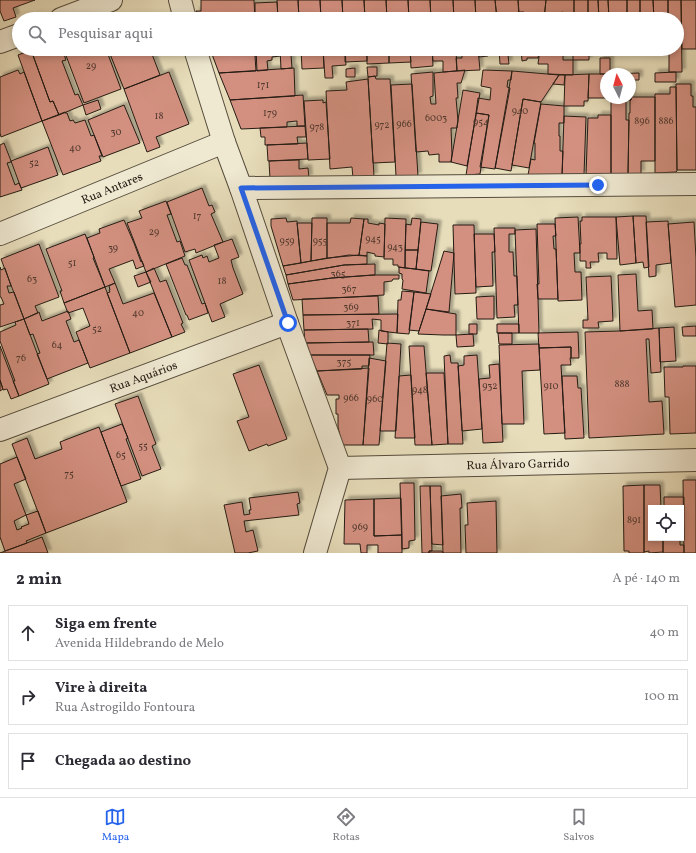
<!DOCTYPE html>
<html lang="pt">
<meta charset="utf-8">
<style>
:root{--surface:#fff;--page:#f7f7f7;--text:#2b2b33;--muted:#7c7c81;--line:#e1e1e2;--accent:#2563eb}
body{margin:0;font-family:Vollkorn,serif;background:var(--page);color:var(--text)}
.controls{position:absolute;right:12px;bottom:12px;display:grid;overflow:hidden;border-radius:0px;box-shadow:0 2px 6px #0003}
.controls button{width:36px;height:36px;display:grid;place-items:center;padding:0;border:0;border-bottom:1px solid var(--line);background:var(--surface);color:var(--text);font:20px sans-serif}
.compass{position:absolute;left:600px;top:68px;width:36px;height:36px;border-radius:50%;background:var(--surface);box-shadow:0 2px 6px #0003;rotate:354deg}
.stop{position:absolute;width:12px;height:12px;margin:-9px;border:3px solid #2563eb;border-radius:50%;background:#fff}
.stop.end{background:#2563eb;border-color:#fff;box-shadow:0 1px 4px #0008}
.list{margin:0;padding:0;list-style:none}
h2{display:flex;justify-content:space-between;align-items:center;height:52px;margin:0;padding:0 16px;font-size:17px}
h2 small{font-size:13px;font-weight:400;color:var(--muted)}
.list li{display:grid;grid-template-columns:26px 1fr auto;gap:12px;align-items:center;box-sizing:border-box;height:56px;margin:0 8px 8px;padding:0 8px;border:1px solid var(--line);border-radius:0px}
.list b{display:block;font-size:15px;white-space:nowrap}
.list p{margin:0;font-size:13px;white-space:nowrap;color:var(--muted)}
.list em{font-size:13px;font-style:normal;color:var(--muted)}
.icon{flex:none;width:22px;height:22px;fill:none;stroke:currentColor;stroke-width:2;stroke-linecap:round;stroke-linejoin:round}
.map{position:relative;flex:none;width:696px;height:553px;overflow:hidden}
.search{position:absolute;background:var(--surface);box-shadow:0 2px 6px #0003;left:12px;right:12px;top:12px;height:44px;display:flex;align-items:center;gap:10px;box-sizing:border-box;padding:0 14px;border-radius:22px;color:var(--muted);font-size:15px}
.sheet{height:244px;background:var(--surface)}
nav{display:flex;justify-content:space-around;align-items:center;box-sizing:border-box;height:56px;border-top:1px solid var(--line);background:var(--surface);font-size:11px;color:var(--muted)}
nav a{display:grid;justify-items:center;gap:2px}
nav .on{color:var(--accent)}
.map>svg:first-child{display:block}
.building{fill:#d39080;stroke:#251b13;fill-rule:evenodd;filter:url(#shadow)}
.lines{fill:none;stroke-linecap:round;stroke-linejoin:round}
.minor-casing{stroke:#564c3d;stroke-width:24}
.minor{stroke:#efe9d2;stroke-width:22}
.route{stroke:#2563eb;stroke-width:5}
.labels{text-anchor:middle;stroke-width:4;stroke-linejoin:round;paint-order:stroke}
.number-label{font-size:10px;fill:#50382e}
.street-label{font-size:12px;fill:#251b13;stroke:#efe9d2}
</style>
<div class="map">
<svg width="696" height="553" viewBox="0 0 696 553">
<defs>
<filter id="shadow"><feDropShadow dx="3.5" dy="-3.5" stdDeviation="1" flood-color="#0004"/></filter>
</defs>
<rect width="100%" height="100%" fill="#e7ddba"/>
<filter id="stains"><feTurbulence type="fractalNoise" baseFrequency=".005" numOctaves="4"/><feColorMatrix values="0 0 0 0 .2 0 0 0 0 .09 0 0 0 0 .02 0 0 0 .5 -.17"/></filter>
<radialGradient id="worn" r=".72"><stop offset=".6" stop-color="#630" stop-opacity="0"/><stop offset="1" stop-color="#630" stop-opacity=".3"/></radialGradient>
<path class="building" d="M0 0H35L13 8 16 17 4 21 0 11Z
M201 0H254L255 19H199L196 11H201Z
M277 0H298L299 19H278Z
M298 0H320L321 19H299Z
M320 0H342L343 19H321Z
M342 0H364L365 19H343Z
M364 0H386L387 19H365Z
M386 0H408L409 19H387Z
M408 0H430L431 19H409Z
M430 0H453L454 19H431Z
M453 0H475L476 19H454Z
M475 0H495L497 19H476Z
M495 0H518L519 19H497Z
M518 0H546L544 19H519V15L524 14V12H519Z
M546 0H574V17H563V12L559 13V19H544Z
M574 0H588V19H574Z
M588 0H598L599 19H588Z
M598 0H608L609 19H599Z
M608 0H627V19H609Z
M627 0H640V19H627Z
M640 0H653L654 19H640Z
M653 0H668V19H654Z
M668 0H681L682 72H669V49H677V19H668Z
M681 0H696V49H682Z
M277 2 278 19H255V3Z
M32 49H62L66 60 62 61 75 95 78 94 83 105 59 115 53 101 50 102 31 50Z
M62 49H106L121 89 84 103 65 53 63 54Z
M108 49H150L160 75 124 89Z
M210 49H256V56H255L256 71 219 73Z
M256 49H280V56L272 57V60L267 61 268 70 257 71Z
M280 49H301V54L291 55 292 68 281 69Z
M301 49H323L324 68 302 69Z
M323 49H345L346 65 332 66 333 78H325Z
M345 49H367V61L345 62Z
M367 49H389V63L367 64Z
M389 49H410L411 62 389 63Z
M410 49H432L433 66 411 68Z
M432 49H456L457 71 443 72V61H433Z
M456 49H478L480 70 457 71 456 58H462V54L464 55V50H455Z
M478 49H488V56L479 57Z
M499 49H521L522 54 508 55 509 64H500Z
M521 49H540L538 58H527V60L522 61Z
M540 49H563V60H573V75L548 74V64H538Z
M573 49H589V60H573Z
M655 49H669V50H655Z
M31 50 50 102 53 101 59 115 42 121 18 55Z
M600 58H610V74H600Z
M367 67H377V76L368 77Z
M294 68 295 96 230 100 219 73Z
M355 68V77H346V69Z
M18 70 20 74 24 72 42 121 1 137 0 133V77Z
M465 70 461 83H457L458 98H456L458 121 457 128H451L452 154 451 162H439V154L429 155 428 151 416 152 411 74 433 72V96L430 97 431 104H436L434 73Z
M483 70 512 71 511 80H508L507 87 510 88 495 169 480 167 489 115 476 113 478 98 490 100 491 88 481 86Z
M512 71 559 75 541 102 523 99 511 171 495 168Z
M169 72 189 124 156 137 160 147 147 152 124 89Z
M676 72V82H655V73Z
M639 73V80H632L631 100H626V120H629L628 174H611V98H630V74H610Z
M589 74 588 101H584V106H564L565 75Z
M589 74H610H606V98H588Z
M559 75H565L564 85 553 84Z
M375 76 376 79H390L395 162 373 163 368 77Z
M368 79 374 176 353 178 352 167 330 169 326 91 347 90 346 82Z
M412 84 418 176H396L391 85Z
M676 84H691V96H693V107H696V170H677Z
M670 87H676L677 171 676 172 655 173V94H670Z
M463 90 480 93 467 166 451 162Z
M303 95 305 126H297V121L287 122V127L241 129 230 100Z
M631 97H655V161H641V174H628L629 113H630V100H631Z
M523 99 541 102 529 168 512 165Z
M98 100 101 109 86 115 83 105Z
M323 100V103L326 102 330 159 308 160 304 101Z
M541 104 564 106V123H559V136H560V151H563L562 176 528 175 531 159 535 160V143H534Z
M124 105 140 143 103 157 88 120Z
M65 112V113H67L70 121 73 120 75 123 85 120 91 136 94 135 102 156H99L101 161 63 175 42 121Z
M476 113 489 115 480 174 466 175Z
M598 115H611V174L586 175 588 118H598Z
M564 116 586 117 584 175 562 176Z
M305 126 306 137H297L298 144 265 145V137H261L260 128Z
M4 143 11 161V162L7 163 15 185 19 183 22 190 0 197V145Z
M307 143 308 159 268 161 267 145Z
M48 147 58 175 21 188 11 161Z
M299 160V169L308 168 309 178 270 179 269 161Z
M202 188 209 206 212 205 215 212 211 214 223 242 196 253 195 249 185 252 167 202Z
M166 201 171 214 167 215 177 242 180 241 185 256 146 272 127 223 142 218 139 211Z
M633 216 636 263 620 265 616 217Z
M633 216H646L649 267 644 268 643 262 636 263Z
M578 217 580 253H574L575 272H581L582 300 558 301 555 218Z
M582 217H616L617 259H607V253H598L599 262H590L591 268H586V261H580V244H581L580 221H582Z
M286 218 287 222 297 221 301 263 283 266 271 226V219Z
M312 218H327V258L311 261Z
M351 218 364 219 359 255 327 258V223H350Z
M385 218 406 219 405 268 398 267V265H393V259H384Z
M412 218 421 219 418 250H405L406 224 411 225Z
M364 219H368V223L379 225V223L385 224 384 257 375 256V254L367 252V256L359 255Z
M124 220 134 243 141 262 142 261 144 266 136 269 133 260 109 269 115 283 105 287 87 238 100 233 99 229Z
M668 221 671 263 656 265V276L649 277 646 222Z
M421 222 438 224 431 271 416 269Z
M694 222 696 258V305L675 307 668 224Z
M297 223H312L311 261 301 263Z
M537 224H555L556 236H553L554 249H556L558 299H538L537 284H539Z
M453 225H474L476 293 455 294Z
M494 228H515V234H509V252H513L514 276H517L518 305H514L515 317 497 318Z
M536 229 539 333H519L515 230Z
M85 234 94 257 93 258 105 287 64 303 60 291H62L46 249Z
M474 234H494L495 252H492L493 286 476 287Z
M232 239 239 257 231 260 233 268 243 294 220 304 225 317 212 322 189 260 202 255 203 258 207 256 209 262 219 258 214 245Z
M39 244 59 297 35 306 38 313 24 319 1 259Z
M405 250H418L416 269 405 268Z
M444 251 454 253 449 312 426 309Z
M349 255 367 256V264L344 265 286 275 283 266 311 261Z
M182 258 185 265H187L202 304 205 303 208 313 189 320 187 315H186L166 264Z
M375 264V275L332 278 288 284 286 275 344 265Z
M0 267 1 270 5 268 11 286H7L9 293 14 292 24 319 0 327V305L4 304 1 297H0Z
M399 267 429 271 426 293 402 289 403 280 402 279V274L399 273Z
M154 268 160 282 166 280 183 323 181 324 185 332 172 337 146 272Z
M146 272 151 282 138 287 134 276Z
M636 274 638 311 652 310 653 329 620 331 618 275Z
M372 275H399V279H393L392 281 384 282V295L352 297 293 300 288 284 332 278Z
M611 276 613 321 598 322 599 328H583V320H588L586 277Z
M115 283 123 304 154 293 172 337 130 353 107 293 110 292 109 290H110L109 286Z
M105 287 130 353 90 368 76 332 90 326 83 308 68 313 64 303Z
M402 291 414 292 409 334 397 333 398 300H401Z
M414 292 431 294 419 331 409 330Z
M378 296 379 314 303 315 302 299Z
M494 296V319H477L476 297Z
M426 309 456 314V335H443L418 334Z
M68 311 71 319 66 321 74 342 79 340 88 363 47 379 37 354 40 353 33 334 30 335 24 319 39 312 42 321Z
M398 314 397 333 381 331V320L372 319 373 329 304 330 303 315Z
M24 319 49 384 19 396 13 381H15L0 341V332L16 325 15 322Z
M469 324H477V334H469Z
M497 324H519V333H497Z
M696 326V336H683L682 327Z
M674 327 676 361 660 362 659 328Z
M659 328 661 372 651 373 649 339H646L649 402 662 401 664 434 589 438 585 332 620 331Z
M368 329 369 342 305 343 304 330Z
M379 330 388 332V344L378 343Z
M578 332 579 358H571V347L539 348 538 333Z
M498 333H512V344H499Z
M473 334 474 346 457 347 456 335Z
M373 342 374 355H310L305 343Z
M387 343 401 344 396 431H380Z
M539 344 540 370 522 371 524 424H502L499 345Z
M0 346 19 396 11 399 7 389 3 390 0 380Z
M409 346H424L432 445H415Z
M571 347V358H570L571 365H561L565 433 544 434 539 348Z
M310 355H370L369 366H362V369L317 371Z
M450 355 451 363H458L463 444H448L444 356Z
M477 355 482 429 462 431 458 366 464 365V356Z
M369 358 386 361 379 445H363Z
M499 364 503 442 483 443 479 379 490 378 489 365Z
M259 365 287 439 268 446 267 444 249 451 237 421 249 417 233 374Z
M683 366H696V433L670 434 669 397H665L664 367H683Z
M369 368 363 445H342L338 427V414H336V399H339V395H327L317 371Z
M426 373H444L448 444 432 445Z
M411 375 415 438H395L399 376Z
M562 376H577L578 388H581L584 438 565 439Z
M0 380 3 389 0 391Z
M138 396 156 444 152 446 161 469 142 476 115 404Z
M122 424 128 438 126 439 141 479 121 486 101 432Z
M99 427 127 502 46 533 12 444 27 438 35 459 62 449 60 442Z
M17 457 26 479 14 484 26 515 38 511 46 533 26 541 27 543 5 551 0 537V464ZM26 515 29 524 21 527 22 528 17 530 14 521Z
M683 480H696V553H684Z
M400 483H414L415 540 409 541V548L402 549Z
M644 485V553H629V551H624L623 486Z
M644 485H660L661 508H651V538H663V552L649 553V551L644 552Z
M420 486H430L432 551H429V553H422Z
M430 486H441L443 545 432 544Z
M298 492 300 503 297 504 299 515 244 521 246 532 253 530 258 551 248 553H235L224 505 242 502 244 515 250 514 249 510H251L249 498Z
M461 494 462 508H460L461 553H443L441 496Z
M664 497H684V540H680V545H684V553H663V538H681V508H664Z
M401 498 402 535 374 536V499Z
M374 499V536L402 535V553H378V545H367V553H361L360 544H344L345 500Z
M496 501 497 553H466L465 525H468L467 503Z
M42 537 48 553H0L27 543Z
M429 551H442L443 553H429Z"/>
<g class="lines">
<g class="minor-casing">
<g id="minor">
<path d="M180 0 185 19"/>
<path d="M61 19 111 0"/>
<path d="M0 42 19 35"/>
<path d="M195 49 224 142 241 188 287 323 340 468 315 553"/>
<path d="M241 188 696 184"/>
<path id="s1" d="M0 234 224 142"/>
<path id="s2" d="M0 430 287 323"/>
<path id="s3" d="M340 468 696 460"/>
</g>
</g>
<use href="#minor" class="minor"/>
</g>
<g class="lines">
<path class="route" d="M288 323 241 188 598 185"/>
</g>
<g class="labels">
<g class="number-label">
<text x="91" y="69">29</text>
<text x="263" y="88">171</text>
<text x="520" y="114">940</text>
<text x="270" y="116">179</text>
<text x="159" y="119">18</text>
<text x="436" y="121">6003</text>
<text x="642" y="124">896</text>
<text x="666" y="124">886</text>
<text x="481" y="125">954</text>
<text x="404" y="127">966</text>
<text x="382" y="128">972</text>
<text x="317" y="130">978</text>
<text x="116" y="135">30</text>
<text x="75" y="151">40</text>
<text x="34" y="166">52</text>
<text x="197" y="219">17</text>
<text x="154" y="235">29</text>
<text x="373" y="242">945</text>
<text x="287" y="244">959</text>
<text x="320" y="244">955</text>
<text x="395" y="250">943</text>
<text x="113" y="251">39</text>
<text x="72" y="266">51</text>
<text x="338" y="277">365</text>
<text x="32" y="282">63</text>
<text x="222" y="284">18</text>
<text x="349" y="292">367</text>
<text x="351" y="310">369</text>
<text x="138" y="316">40</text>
<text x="353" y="326">371</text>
<text x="97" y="332">52</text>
<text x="57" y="348">64</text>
<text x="21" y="361">76</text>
<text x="344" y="365">375</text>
<text x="622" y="387">888</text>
<text x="490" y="389">932</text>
<text x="551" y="389">910</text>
<text x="420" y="393">948</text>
<text x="351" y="401">966</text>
<text x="375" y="402">960</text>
<text x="143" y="449">55</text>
<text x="121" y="458">65</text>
<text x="69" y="477">75</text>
<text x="634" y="523">891</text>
<text x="360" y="530">969</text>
</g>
<g class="street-label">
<text dy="4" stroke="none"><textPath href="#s1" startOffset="121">Rua Antares</textPath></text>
<text dy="4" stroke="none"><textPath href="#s2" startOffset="153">Rua Aquários</textPath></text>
<text dy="4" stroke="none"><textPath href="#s3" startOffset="178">Rua Álvaro Garrido</textPath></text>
</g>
</g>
<rect width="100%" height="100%" filter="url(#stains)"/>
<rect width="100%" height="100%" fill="url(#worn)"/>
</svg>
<div class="controls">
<button><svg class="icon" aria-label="locate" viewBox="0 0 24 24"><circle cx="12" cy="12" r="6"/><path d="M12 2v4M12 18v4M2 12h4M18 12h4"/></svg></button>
</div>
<svg class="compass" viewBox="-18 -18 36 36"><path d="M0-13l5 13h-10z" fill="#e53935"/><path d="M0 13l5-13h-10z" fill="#7c7c81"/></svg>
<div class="stop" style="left:288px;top:323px"></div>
<div class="stop end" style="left:598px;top:185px"></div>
<div class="search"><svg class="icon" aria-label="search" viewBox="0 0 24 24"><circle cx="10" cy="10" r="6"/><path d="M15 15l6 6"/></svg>Pesquisar aqui</div>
</div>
<section class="sheet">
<h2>2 min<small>A pé · 140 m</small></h2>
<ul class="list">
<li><svg class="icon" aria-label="ahead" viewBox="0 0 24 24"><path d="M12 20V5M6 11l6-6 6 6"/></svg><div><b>Siga em frente</b><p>Avenida Hildebrando de Melo</p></div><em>40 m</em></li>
<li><svg class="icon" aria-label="right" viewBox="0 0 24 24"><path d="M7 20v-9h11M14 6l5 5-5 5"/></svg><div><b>Vire à direita</b><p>Rua Astrogildo Fontoura</p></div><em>100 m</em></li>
<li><svg class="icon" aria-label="arrive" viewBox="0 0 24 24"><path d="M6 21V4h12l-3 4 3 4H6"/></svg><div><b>Chegada ao destino</b></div></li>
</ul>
</section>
<nav>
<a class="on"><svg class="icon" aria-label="map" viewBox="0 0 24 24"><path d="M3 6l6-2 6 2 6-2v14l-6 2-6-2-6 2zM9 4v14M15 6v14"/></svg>Mapa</a>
<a><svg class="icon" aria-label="directions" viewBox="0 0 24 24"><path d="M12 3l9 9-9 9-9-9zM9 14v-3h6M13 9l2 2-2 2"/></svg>Rotas</a>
<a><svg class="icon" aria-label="saved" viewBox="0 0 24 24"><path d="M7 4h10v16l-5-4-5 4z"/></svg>Salvos</a>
</nav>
